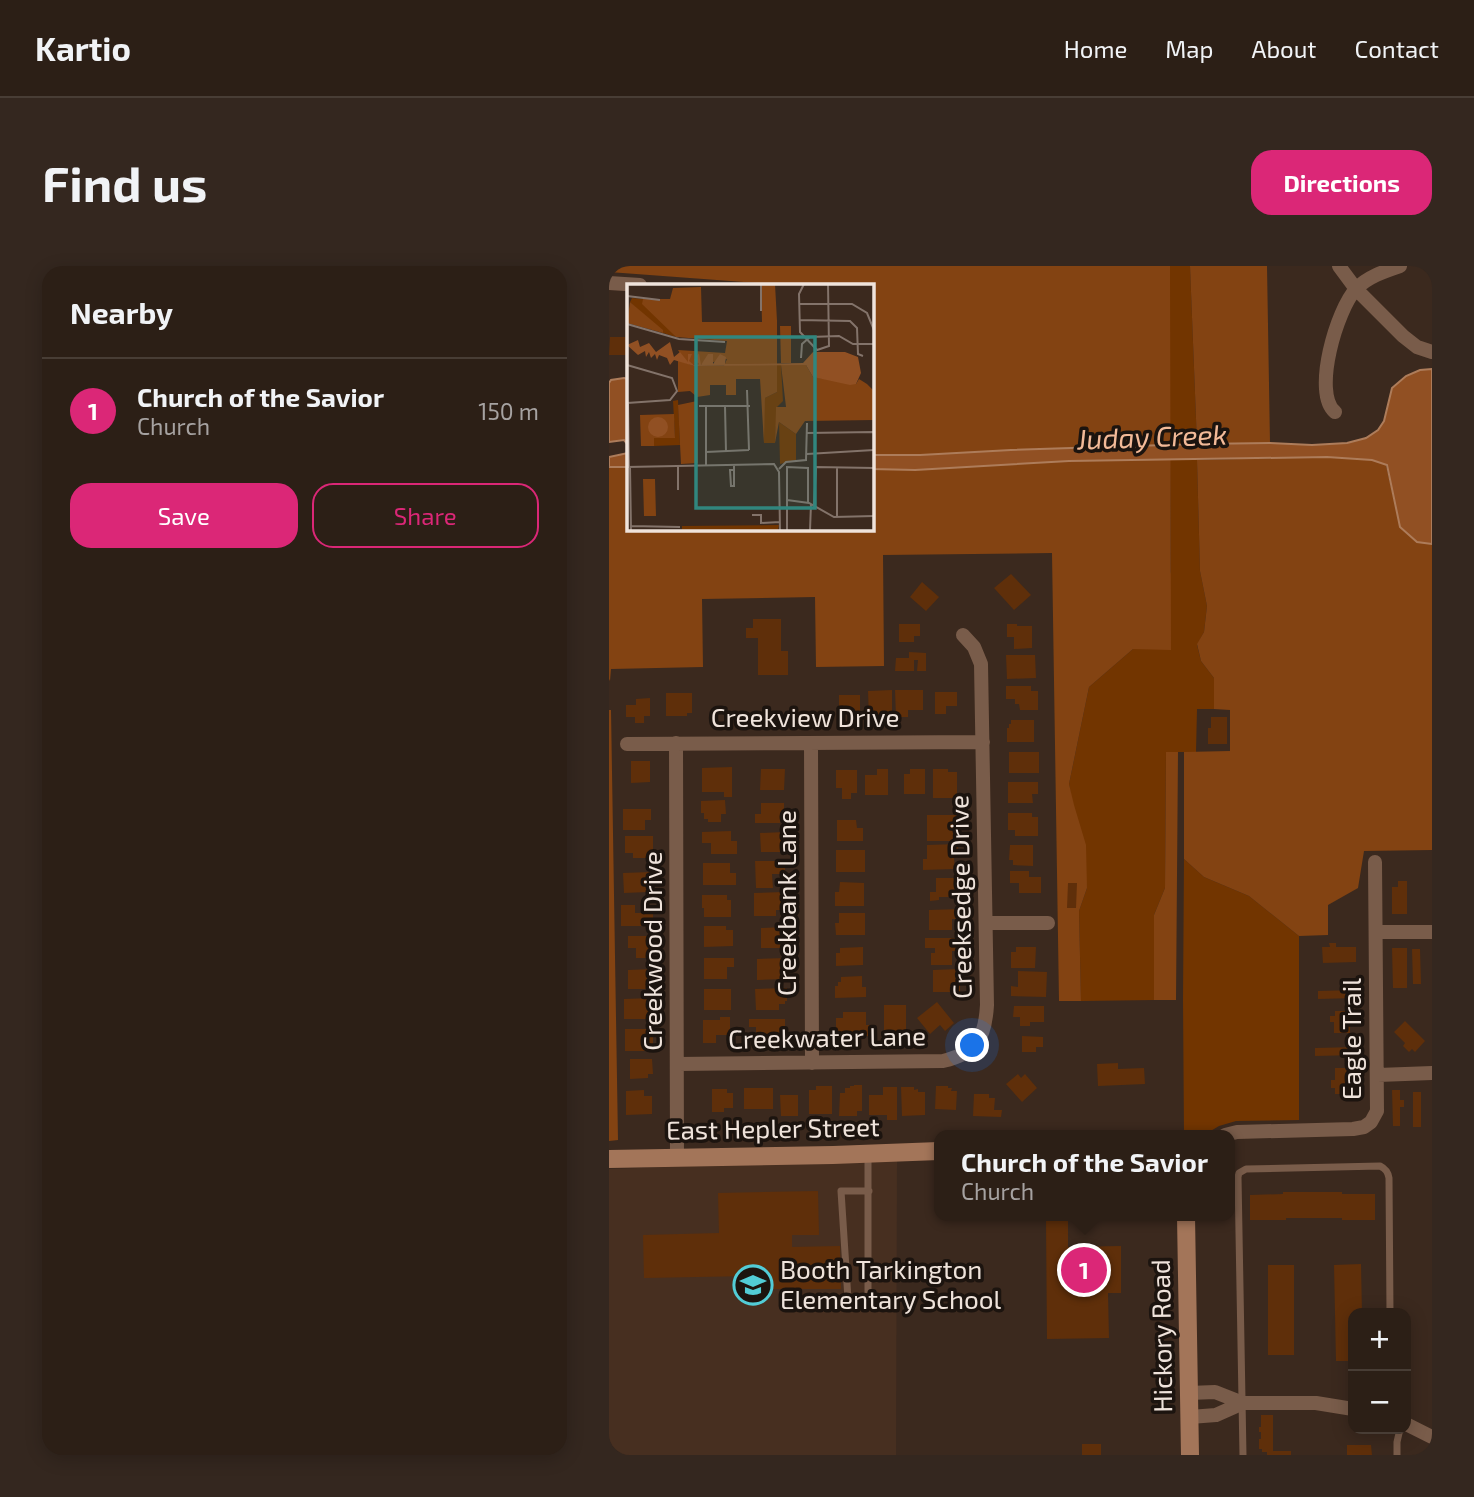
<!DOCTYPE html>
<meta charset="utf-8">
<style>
:root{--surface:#2c1f16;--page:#34271f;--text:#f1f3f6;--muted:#a6a2a1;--line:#483d35;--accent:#db2777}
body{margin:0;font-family:"Exo 2",sans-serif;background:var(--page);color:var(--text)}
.controls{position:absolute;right:21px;bottom:21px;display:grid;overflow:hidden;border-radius:14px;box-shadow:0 4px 18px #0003}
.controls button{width:63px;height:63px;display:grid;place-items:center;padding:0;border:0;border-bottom:2px solid var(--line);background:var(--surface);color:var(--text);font:35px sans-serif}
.you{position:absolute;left:364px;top:780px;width:24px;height:24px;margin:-18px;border:5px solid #fff;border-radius:50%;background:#1a73e8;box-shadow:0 0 0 10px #1a73e833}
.badge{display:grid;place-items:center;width:46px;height:46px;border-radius:50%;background:var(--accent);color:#fff;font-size:23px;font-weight:700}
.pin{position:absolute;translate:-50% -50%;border:4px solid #fff;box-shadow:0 2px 7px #0006}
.popup{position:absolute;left:325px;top:864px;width:301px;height:91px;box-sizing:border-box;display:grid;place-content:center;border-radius:14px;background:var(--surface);filter:drop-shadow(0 2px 5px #0005);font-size:23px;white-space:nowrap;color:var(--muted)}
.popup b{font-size:26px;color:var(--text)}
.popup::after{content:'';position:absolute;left:50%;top:100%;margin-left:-14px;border:14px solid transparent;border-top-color:var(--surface)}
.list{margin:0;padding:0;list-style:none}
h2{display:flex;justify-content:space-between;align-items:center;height:91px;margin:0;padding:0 28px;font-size:30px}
h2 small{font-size:23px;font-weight:400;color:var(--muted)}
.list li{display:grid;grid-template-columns:46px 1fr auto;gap:21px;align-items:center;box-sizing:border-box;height:105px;padding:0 28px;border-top:2px solid var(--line)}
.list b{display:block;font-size:26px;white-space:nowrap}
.list p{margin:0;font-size:23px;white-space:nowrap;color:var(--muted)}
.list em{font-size:23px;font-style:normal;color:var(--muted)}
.actions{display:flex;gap:14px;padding:21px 28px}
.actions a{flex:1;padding:16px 0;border:2px solid var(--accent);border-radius:21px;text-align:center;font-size:24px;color:var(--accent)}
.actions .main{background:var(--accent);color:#fff}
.map{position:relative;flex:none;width:823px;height:1189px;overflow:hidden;border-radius:21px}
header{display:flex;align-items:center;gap:42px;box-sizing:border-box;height:98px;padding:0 35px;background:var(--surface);border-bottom:2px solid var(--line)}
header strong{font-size:33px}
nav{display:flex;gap:38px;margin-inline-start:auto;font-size:24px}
.intro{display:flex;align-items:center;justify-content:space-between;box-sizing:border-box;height:168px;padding:0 42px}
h1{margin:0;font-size:49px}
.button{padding:18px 32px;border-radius:21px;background:var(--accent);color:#fff;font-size:24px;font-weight:700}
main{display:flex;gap:42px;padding:0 42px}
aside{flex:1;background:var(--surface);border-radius:21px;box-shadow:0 4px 18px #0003}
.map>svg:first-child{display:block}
.built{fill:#472f20}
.green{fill:#723500}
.forest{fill:#834312}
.water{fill:#915023;stroke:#ad7c5a;stroke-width:2}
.building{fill:#5f2f0a}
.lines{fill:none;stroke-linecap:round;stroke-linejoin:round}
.lane{stroke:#795c4a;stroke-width:7}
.street{stroke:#795c4a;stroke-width:14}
.secondary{stroke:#a37559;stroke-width:18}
.labels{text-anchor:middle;stroke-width:7;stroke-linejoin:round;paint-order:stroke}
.street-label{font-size:26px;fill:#efe3db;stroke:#1c140f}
.poi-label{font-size:26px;fill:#efe3db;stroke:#1c140f;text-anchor:start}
.water-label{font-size:28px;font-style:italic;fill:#f3ba98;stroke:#1c140f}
.inset-road{fill:none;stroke:#83736a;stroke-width:2}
.view{fill:#31867e;fill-opacity:0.15;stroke:#31867e;stroke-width:3.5}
.inset-edge{fill:none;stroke:#efe3db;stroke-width:3.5}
</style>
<header>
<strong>Kartio</strong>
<nav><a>Home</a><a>Map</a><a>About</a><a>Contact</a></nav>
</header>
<div class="intro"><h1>Find us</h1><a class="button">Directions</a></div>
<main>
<aside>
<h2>Nearby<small></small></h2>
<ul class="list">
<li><span class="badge">1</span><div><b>Church of the Savior</b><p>Church</p></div><em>150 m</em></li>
</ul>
<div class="actions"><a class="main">Save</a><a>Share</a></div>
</aside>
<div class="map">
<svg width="823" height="1189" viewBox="0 0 823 1189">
<rect width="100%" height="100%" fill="#3b291e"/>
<path class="built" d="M288 893 287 1189H0V903Z"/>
<path class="green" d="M561 0H581L588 178 560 179Z
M561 194H588L591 305 598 340 595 366 588 379 592 395 605 412V443H588L587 486H557L556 622 545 649V734L472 735 470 645 478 622 460 518 480 421 524 383 562 306Z
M575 593 595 611 640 630 690 670V854L627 855 610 860 595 869H575L574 734Z"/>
<path class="forest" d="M0 0H561L562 384 524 383 480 421 460 518 465 539 477 579 478 622 470 645 472 735H450L443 287 274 289 275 400 207 401 206 331 93 333 94 401 2 403 1 415 0 413V201H19V262H262V19H175L0 6Z
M581 0H658L661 177 588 178Z
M718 191 763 194 777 199 791 261 808 276 823 278V584L755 585 749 622 719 639V669L690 670 640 630 595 611 575 593V486L621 485V444L605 443V412L592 395 588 378 595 366 598 340 591 305 588 194Z
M0 444H2L9 874 0 875Z
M557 486H569L567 734H545V649L556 622Z"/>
<path class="water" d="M823 103V278L808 276 791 261 778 199 763 194 718 191 460 195 306 204 263 203V189H311L402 184 588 178 661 177 703 179 738 177 757 172 769 164 775 155 783 122 797 110 811 104Z
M15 112 19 113V201H0V191L19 187 18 178 15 174 0 176V117L2 114Z"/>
<path class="building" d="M1 71H19V89H0Z
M402 308 422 329 405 344 385 322Z
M313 316 330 331 317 345 301 331Z
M144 353H172V385H179V409H149V372H137V362H144Z
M290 358H311V370H305V376H290Z
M398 358H408V360H423V382L405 383V371H398Z
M300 386 317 387V405H308L309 394H305V405H286L287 392H300Z
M397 389H426L427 412 398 413Z
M397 420H422V425H429V444H411L410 438H406V433H397Z
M283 424V452H260L259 425Z
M286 424H314V444H299V451H287Z
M326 426H348V440H337V448H326Z
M57 427H83V447H78V450H57Z
M230 429H251V447H230Z
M41 432V450H35V457H26V451H17V439H27V433Z
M602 451H618V478H599V462H602Z
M402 454H425V476H398V462H400V458H402Z
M400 486H430V507H400Z
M22 495H41V516L22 517Z
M123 501V531H115V526H93V502Z
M152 503H176L175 524H151Z
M268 503H279V529H256V509H268Z
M301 503H316V528H295V508H301Z
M324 503H339V506H348V532H324Z
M227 504H248V527H242V533H233V522H227Z
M399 516H429V528H423L424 537H399Z
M116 534 117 548H112V556H99V553H95V547H92V535Z
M152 537H175V551H171V557H146V548H152Z
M14 543H42V554H36V564H14Z
M399 547H423V551H429V570H406V564H399Z
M318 549H348V566H345V575H318Z
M228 554H247L248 562H254V575H228Z
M122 565V575H128V588H102V577H93V566Z
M176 566V579H171V586H152L151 567Z
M16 570H44V592H24V587H16Z
M349 578V592H345L346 603 314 604V593H318V579Z
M401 579H424V600L404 599V594H400Z
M227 584H256V606H227Z
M146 595H176V608H163L164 622H147Z
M94 597H121V607H127V619H94Z
M401 605H420V611H432V627H410V617H401Z
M42 606 43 618H39V626L15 627 14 607Z
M327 612H349V627H345V631H330V634L321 635V626H327Z
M789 615H798V648H783V621H789Z
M231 616 255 617V640H226V626H230Z
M459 617H468L467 642H458Z
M174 626V640H173V644H167V650H145V627Z
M93 629H118V634H122V651H95V642H93Z
M12 639H26V647H44V652H42V654H36V660H12Z
M352 643V653H343V664H320V644Z
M230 647H256V669H227L226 657H230Z
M95 660H117V664H124V680L95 681Z
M176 661 177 673H174V677L171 678V682H152V662Z
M19 670H43V692H27V682H19Z
M316 672H352V685H343V699H322V687H326V682H316Z
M720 677H727V681H747V696L714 697 713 681H721Z
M254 681V699L227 700V687H231V682Z
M407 681H427L426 702H402V686H407Z
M783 682H798V722H784Z
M803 683H811L812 718H804Z
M95 692H125V701H118V713H95Z
M177 692V713L148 714V693Z
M44 703V712H38V723H19V704Z
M351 703V726H324V704Z
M409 705 438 706 437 731 402 730V720L409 721Z
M253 710V721H257V731L226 732V720H229V716H232V711Z
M178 722V735H176V738H170V744H147L146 723Z
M95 723H122V744H95Z
M747 724V732L709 733V725Z
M44 732 45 743H42L43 748H39V753H15V733Z
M328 736 345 757 336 765 331 759 321 768 308 752Z
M275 739H297V769H288V765H275Z
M405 740H435V756H421V760H411V751H404Z
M726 745H741V767H725V756H721V750H726Z
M234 746H257V759H263V770H227V752H234Z
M111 751H121V769H107V777H94V754H111Z
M140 753H176V771H147V761H140Z
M796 755 816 775 806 786 803 783 800 786 794 780 796 777 785 766Z
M16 763H44V778H39V785H16Z
M413 770 434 771V781H427V786H413Z
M748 781V789L706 790V782Z
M21 793H43L44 808H39V812L21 813Z
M509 797V803L535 802 536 818 489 820 488 798Z
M726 802H741V828H726V822H722V814H726Z
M409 808 412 812 416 808 428 822 413 836 397 818Z
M245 819H253V845H248V850H230L231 827H236V822H241V820H245Z
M207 820H223V848H200V824H207Z
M327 820H339V822H343L342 825H348L347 844 326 843Z
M274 821H288V854H278V849H260V829H274Z
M292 821H305V824L309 823V826H316V849L293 850Z
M135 822H164V843H135Z
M103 823H118V827H124V842H115V846H103Z
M35 824V830H43V848L17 849V825Z
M783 824H791V834H795V841H791V860H784Z
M804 826H812V861H804Z
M365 828H380V832H386L385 844H393L392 851 364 850Z
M171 829H189V850H172Z
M209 925 210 969H183V981L231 980 232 1023H142V1010L35 1012 34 969 110 967 109 927Z
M674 926H733V928H766V954H733V952H677V954H641V929L674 928Z
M437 955H459V981L512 980V1027H499L500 1072 438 1073Z
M752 998 753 1047H744V1095H727L725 999Z
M659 999H685V1089H659Z
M652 1149H664V1185H682V1189H658V1186H653V1183H650V1173H652V1166H650V1161H652Z
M473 1178H492V1189H473Z
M738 1179H762L763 1189H738Z"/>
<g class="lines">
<path class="lane" d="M259 888V1033H239L232 925H260
M634 1189 629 911 630 907 637 903 771 900C777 903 779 906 780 912L781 1047
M788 1189V1176L791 1163"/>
<path class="street" d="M730 0 747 23 794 70 808 81 823 86
M0 17 31 19
M726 146C703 127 728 43 747 23 758 11 776 5 791 0
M67 477 68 892
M202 477 203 797
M18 478 374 476
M377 657H439
M767 666H823
M69 798 334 795C367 787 376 774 378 739L372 398 365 381 354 369
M769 809 823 807
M616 869 628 866 744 863 755 861 762 856 768 845 766 596
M580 1127 606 1126 634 1137H707L744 1143
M581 1151 607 1149 634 1137
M797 1158 823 1171"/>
<path class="secondary" d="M0 893 224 889 330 885
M577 950 581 1189"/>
</g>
<defs>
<g id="school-ring" transform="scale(2.0125)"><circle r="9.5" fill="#1c140f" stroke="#52ccd6" stroke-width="1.5"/><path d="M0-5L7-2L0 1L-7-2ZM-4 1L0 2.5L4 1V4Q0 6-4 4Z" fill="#52ccd6"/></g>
</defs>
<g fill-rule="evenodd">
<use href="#school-ring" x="144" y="1019"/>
</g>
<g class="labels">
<g class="street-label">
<text x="196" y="461">Creekview Drive</text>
<text transform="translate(352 631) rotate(-91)" y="9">Creeksedge Drive</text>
<text transform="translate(178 637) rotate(-90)" y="9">Creekbank Lane</text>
<text transform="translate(44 685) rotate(-90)" y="9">Creekwood Drive</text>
<text transform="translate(218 772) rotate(-1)" y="9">Creekwater Lane</text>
<text transform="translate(743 773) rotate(-90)" y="9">Eagle Trail</text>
<text transform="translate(164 863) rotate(-1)" y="9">East Hepler Street</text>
<text transform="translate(553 1070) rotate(-91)" y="9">Hickory Road</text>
</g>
<g class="poi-label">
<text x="171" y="1013">Booth Tarkington<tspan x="171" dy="30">Elementary School</tspan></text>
</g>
<g class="water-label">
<text transform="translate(543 171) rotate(-2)" y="10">Juday Creek</text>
</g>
</g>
<g transform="translate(18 18)">
<rect width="247" height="247" fill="#3b291e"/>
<path d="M5 14 16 15 49 53 36 49 3 18ZM150 81H154L156 117 150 123 148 159H137L136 128 138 114 150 108ZM51 116 53 161 27 162V154L48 153 46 117ZM152 138 169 150V176L153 180ZM152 241 151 246H55V242Z" fill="#723500"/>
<path d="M134 0H148L150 37V108L138 114 137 159 133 95H109V111H99V101H83V111L70 113 63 107 51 108V76L67 82H97L100 75 73 81 69 71 72 80 67 81 58 77 51 66 98 69 100 57 49 53 15 20 16 15H43L46 4 74 3 75 38H135ZM3 18 36 46V49L0 39ZM153 42H164V79H154ZM154 81H179L186 93 229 100 232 95 240 100 247 107V136L178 137 169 150 152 138 148 159 149 123H159ZM70 117 71 179 54 180 51 121ZM47 130 48 154H27V162H14L13 131ZM16 195H28L29 232H17Z" fill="#834312"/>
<path d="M11 56 13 63 22 59 29 68 43 58 47 73 53 68 61 78V70H65L62 77 67 81 72 80 67 76 72 69 74 81 81 70H86V80L93 70 99 73 98 80H114L176 79 186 68H218L231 73 234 89 229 100 223 101 186 93 179 81 67 82 47 76 43 81 40 74 32 71 30 76 28 70 24 74 22 68 19 73 18 67 11 71 0 61ZM21 143a10 10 0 1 1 20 0a10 10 0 1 1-20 0Z" fill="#915023"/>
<path class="inset-road" d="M134 0V27M177 0 172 10 173 48 190 66 202 62 201 0M0 12 33 16M172 20H225L240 29 247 46M172 36 223 37 230 44 231 70 236 72M0 40 52 55 98 58M174 74 175 60 183 53 212 52 226 60H247M0 81 45 94 50 107 43 116 0 119M120 106 122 166M1 119 2 183M72 122H123M79 122V181M98 122 99 168M247 138V160M180 149 246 148M79 168 122 166M180 170 247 166M107 181V202H104L103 186H107M51 182V206M0 183 147 180 152 188 153 246M3 183 4 246M210 183V233M152 185 159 178 179 176 180 139M160 216 182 219 207 233 247 232M187 221 189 183 247 184M125 231H134V239L153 238M4 242 53 243M160 246V183L181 184V219M183 246 184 220"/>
<path class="view" d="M69 53H188V224H69Z"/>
<rect width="247" height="247" class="inset-edge"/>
</g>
</svg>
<div class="controls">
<button>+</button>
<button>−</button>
</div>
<div class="you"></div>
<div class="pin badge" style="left:475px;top:1004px">1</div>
<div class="popup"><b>Church of the Savior</b>Church</div>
</div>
</main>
